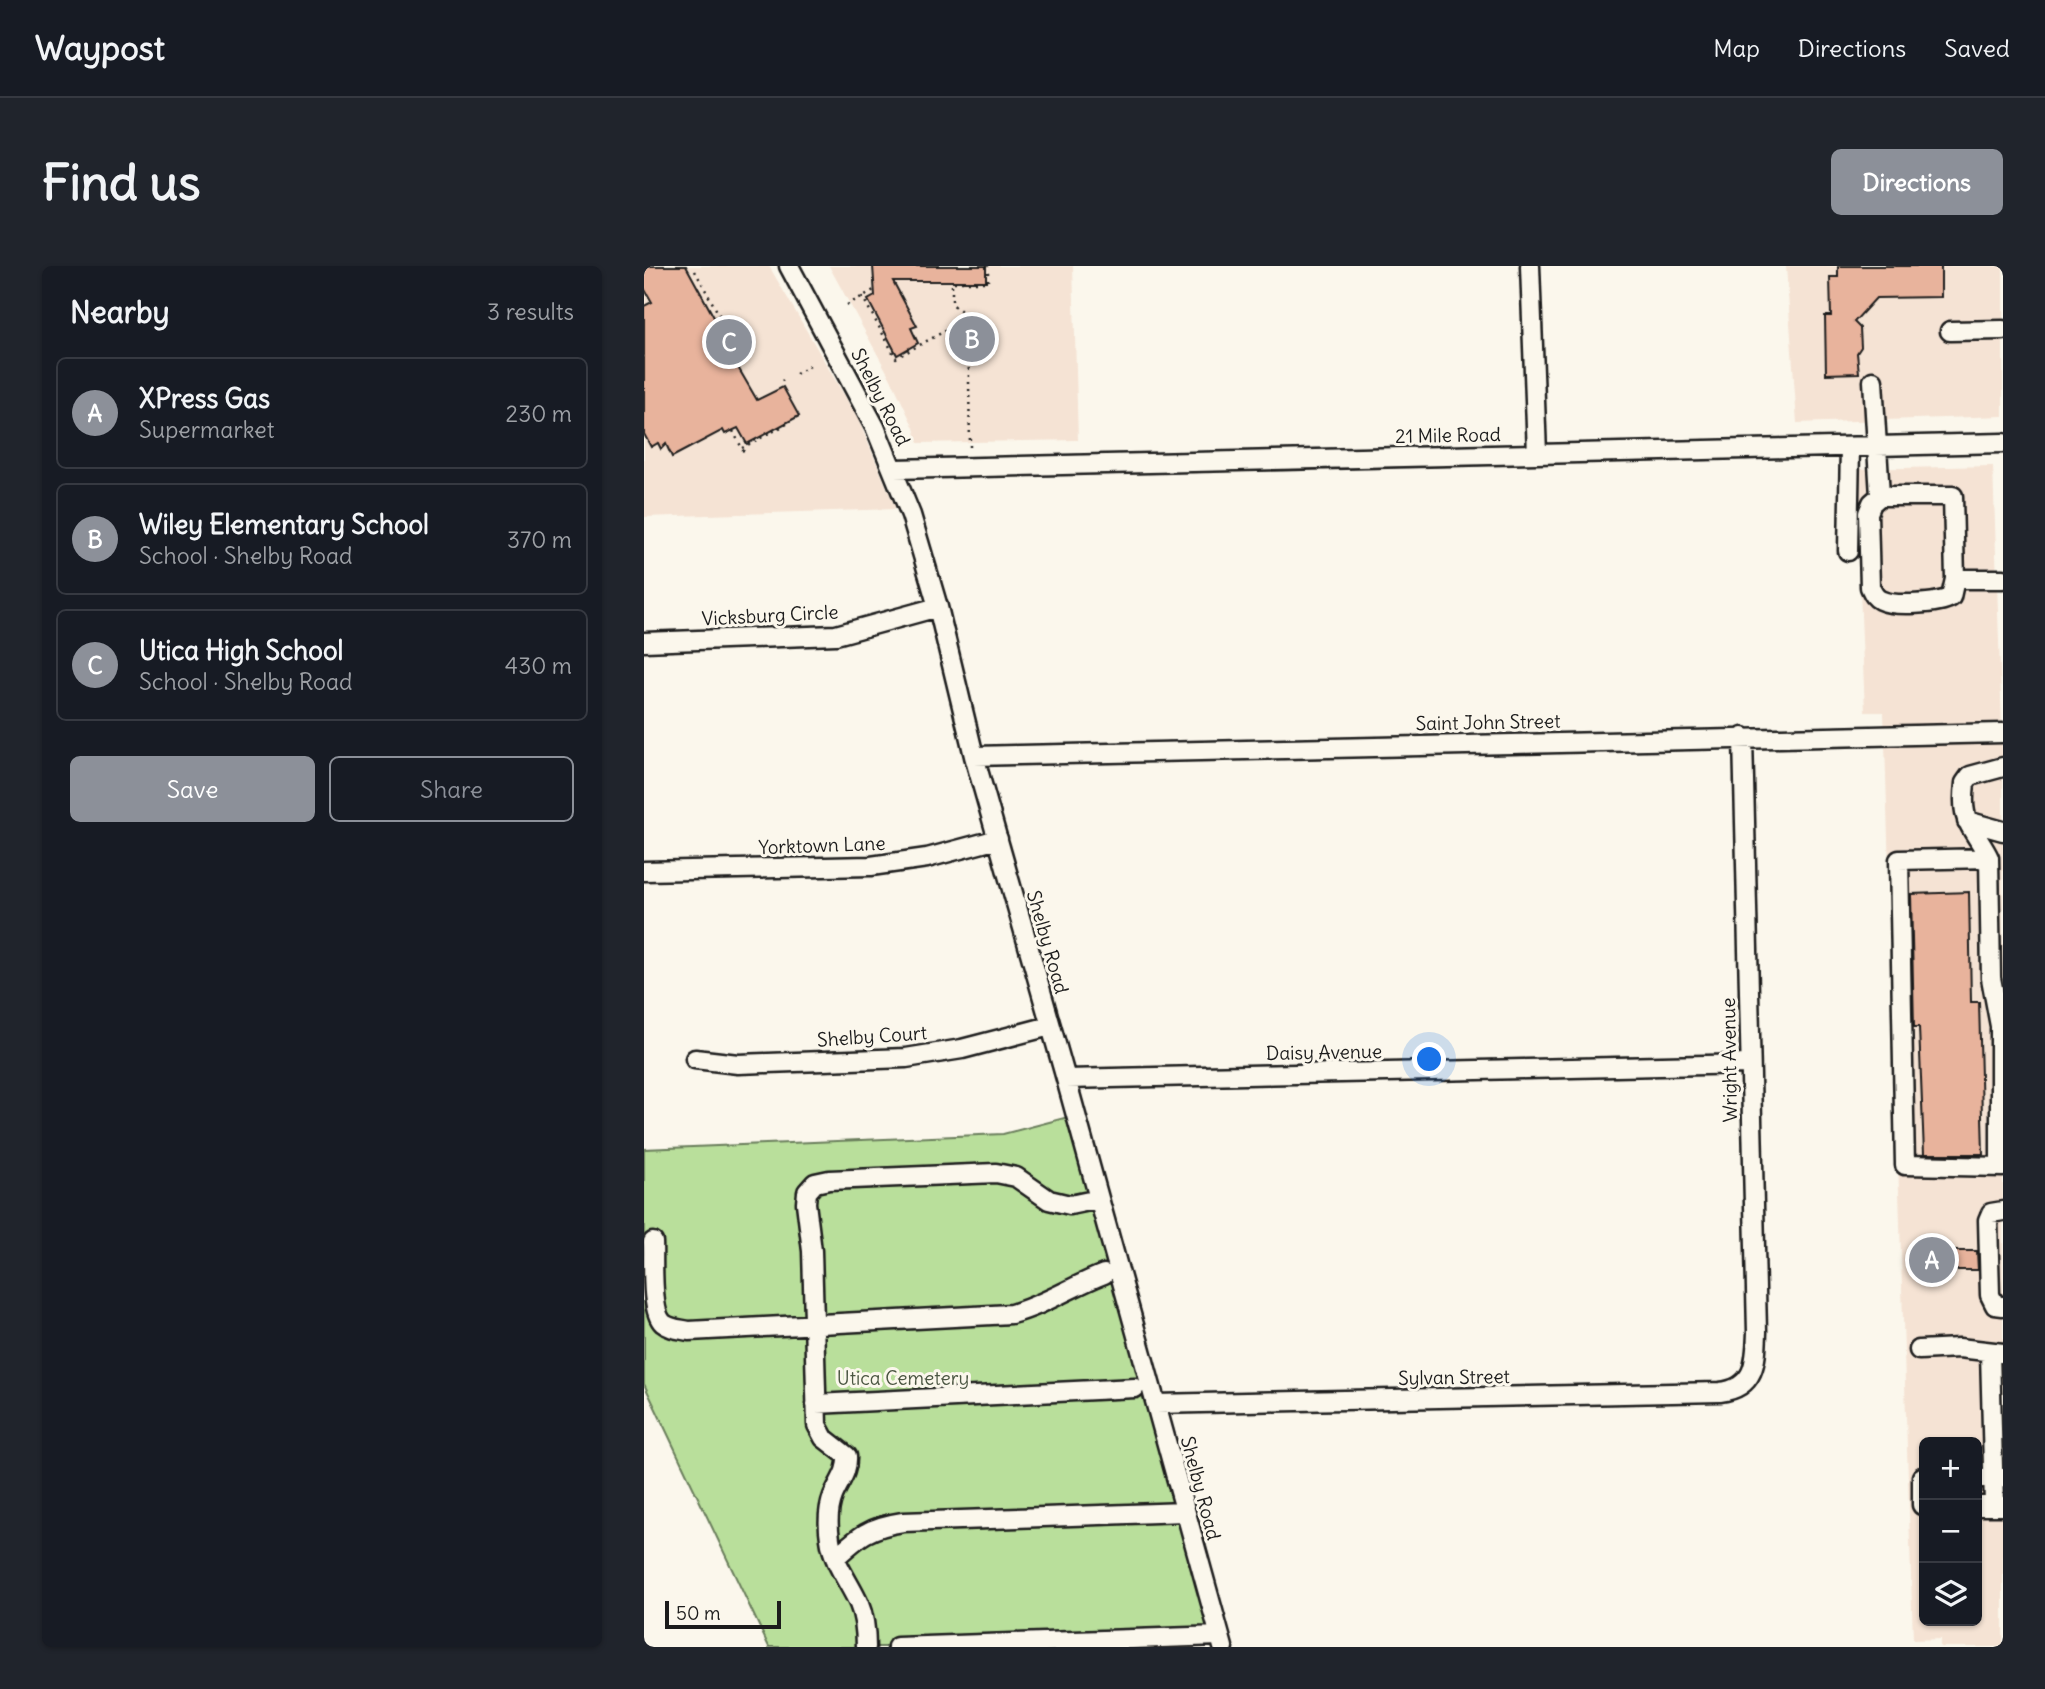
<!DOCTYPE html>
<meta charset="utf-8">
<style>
:root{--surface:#171b24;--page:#20242c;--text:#f1f3f6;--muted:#9ea1a6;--line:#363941;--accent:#8c9099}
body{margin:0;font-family:Delius,sans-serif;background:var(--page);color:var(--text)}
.controls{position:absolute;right:21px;bottom:21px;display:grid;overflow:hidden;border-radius:10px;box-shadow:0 2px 5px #0004}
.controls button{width:63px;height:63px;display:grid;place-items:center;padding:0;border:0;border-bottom:2px solid var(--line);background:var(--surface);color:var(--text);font:35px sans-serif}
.scale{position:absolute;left:21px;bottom:18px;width:116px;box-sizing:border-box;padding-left:7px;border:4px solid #1c1c1c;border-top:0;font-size:19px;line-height:24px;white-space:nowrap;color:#1c1c1c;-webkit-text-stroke:5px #fbf7ec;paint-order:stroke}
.you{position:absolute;left:786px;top:794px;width:24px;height:24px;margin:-18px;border:5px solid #fff;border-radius:50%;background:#1a73e8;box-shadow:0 0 0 10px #1a73e833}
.badge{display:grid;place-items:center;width:46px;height:46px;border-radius:50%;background:var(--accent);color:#fff;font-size:23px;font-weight:700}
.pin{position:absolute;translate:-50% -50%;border:4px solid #fff;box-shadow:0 2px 7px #0006}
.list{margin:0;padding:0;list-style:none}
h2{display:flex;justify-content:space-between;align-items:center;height:91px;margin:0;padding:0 28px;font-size:30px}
h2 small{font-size:23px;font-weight:400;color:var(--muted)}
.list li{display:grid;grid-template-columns:46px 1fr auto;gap:21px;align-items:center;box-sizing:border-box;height:112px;margin:0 14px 14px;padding:0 14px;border:2px solid var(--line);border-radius:10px}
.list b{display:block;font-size:26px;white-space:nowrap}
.list p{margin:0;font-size:23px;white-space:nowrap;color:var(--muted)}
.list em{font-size:23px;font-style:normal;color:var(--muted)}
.actions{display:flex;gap:14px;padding:21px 28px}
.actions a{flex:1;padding:16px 0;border:2px solid var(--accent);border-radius:10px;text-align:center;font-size:24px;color:var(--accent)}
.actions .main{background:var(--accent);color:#fff}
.icon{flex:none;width:38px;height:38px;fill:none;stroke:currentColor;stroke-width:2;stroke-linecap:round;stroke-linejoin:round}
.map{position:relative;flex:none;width:1359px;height:1381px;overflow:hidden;border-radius:10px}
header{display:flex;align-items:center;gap:42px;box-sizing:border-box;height:98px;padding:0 35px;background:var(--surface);border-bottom:2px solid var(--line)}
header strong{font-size:33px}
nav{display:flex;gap:38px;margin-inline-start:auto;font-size:24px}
.intro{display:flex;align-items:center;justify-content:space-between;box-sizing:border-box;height:168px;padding:0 42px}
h1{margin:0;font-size:49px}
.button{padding:18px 32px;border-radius:10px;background:var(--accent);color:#fff;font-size:24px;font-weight:700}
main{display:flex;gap:42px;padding:0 42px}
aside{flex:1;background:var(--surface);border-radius:10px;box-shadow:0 2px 5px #0004}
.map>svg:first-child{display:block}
.built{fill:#f5e3d4;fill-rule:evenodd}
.green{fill:#b9df9b;stroke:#6a7e5c;stroke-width:2}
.building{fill:#e8b39c;stroke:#1c1c1c;stroke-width:2}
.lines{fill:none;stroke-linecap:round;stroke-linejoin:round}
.minor-casing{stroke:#1c1c1c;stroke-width:23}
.path{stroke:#1c1c1c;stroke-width:2.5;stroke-dasharray:2 5;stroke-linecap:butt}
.minor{stroke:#fbf7ec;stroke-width:18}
.labels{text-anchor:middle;stroke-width:6;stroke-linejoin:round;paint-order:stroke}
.street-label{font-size:19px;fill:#1c1c1c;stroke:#fbf7ec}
.park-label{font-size:19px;fill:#4b5642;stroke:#fbf7ec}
</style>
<header>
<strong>Waypost</strong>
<nav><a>Map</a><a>Directions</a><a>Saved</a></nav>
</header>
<div class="intro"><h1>Find us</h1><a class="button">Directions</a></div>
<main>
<aside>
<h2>Nearby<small>3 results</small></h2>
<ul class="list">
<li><span class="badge">A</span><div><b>XPress Gas</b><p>Supermarket</p></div><em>230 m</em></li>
<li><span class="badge">B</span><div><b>Wiley Elementary School</b><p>School · Shelby Road</p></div><em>370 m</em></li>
<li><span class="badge">C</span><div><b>Utica High School</b><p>School · Shelby Road</p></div><em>430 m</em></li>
</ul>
<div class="actions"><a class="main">Save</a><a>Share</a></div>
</aside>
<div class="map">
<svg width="1359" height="1381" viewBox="0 0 1359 1381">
<rect width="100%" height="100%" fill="#fbf7ec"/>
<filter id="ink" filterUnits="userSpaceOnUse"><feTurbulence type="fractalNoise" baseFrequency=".0143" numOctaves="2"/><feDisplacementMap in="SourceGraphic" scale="14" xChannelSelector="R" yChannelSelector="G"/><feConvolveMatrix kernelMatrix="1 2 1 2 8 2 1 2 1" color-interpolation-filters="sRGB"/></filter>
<g filter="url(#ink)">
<path class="built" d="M0 0H125L214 153 252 243 0 251Z
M185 0H429L434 174 274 177 270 162 248 115Z
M1142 0H1359V150L1153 157Z
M1349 200 1359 492V1381H1296V1373L1269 1374 1240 446H1221L1211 203ZM1280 1176H1333V1355H1280Z"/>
<path class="green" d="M432 849 579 1381H125L0 1118V883L359 868Z"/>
<path class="building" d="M0 0H42L84 77 81 79 113 134 139 121 155 150 103 178 94 162 81 168 79 164 28 191 22 178 17 183 14 177 7 181 0 168V40L8 36 0 22Z
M229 0H342V15H249L273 60 267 62 274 77 253 89 224 34 231 30Z
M1194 0H1297V31L1232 32 1210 56 1216 62 1217 81 1213 87 1215 107 1182 108 1181 50H1187L1186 11H1194Z
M1325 626 1327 736H1335L1339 888H1280L1275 761H1270L1267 628Z
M1307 985H1333L1334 1004H1275V986Z"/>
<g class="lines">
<g class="minor-casing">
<path id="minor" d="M145 0 231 161 267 249 294 341 330 490 422 813 579 1381
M886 0 893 188
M1306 65 1359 64
M1229 115 1236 230H1309L1311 313H1359
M250 203 1359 177
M1236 230 1228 237 1224 247 1226 321C1229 327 1230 331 1236 334 1250 341 1295 338 1307 331L1311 313
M1204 285 1206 181
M0 376 192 369 294 341
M330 490 1359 467
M1323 555 1359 565
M1345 592C1339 578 1323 560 1321 546 1319 537 1320 526 1321 517L1326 510 1359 501
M0 605 227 600 283 592 354 573
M51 793 94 798 262 792 318 783 406 760
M422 813 1106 798
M1356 901V760L1347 712 1345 592 1255 594 1261 899 1359 901
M1359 945 1347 947 1344 954 1346 1029 1351 1039 1359 1040
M9 976C10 994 6 1045 19 1057 26 1063 36 1063 45 1065L367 1048C401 1039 428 1020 460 1008
M1275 1084 1315 1082 1359 1087
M1346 1086 1350 1240H1359
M172 1138 491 1122
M512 1138 1076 1126C1111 1122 1112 1097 1113 1066L1099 471
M1280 1211H1278V1239H1280
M1333 1212H1359
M1333 1240H1350
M191 1292C215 1270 225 1261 259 1256L541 1246
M222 1381C222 1366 221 1352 215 1338 206 1317 189 1297 186 1273 184 1260 184 1243 189 1230 195 1215 204 1207 203 1190L180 1172 173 1159 168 985 162 937 163 926 171 917 185 914 352 907 372 911 405 934 426 939 455 933
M253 1381 576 1370"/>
</g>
<path class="path" d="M51 5 84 65
M218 30 252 92 319 55 323 56
M203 39 230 24
M152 108 166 100
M138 115 139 114
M89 165 101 188
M326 181 324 50 308 38V16H344V0
M98 182 143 158"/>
<use href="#minor" class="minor"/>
</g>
</g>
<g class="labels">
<g class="street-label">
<text transform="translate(237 131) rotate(63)" y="7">Shelby Road</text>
<text transform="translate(804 169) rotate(-1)" y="7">21 Mile Road</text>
<text transform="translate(126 349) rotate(-3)" y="7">Vicksburg Circle</text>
<text transform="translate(844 456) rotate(-1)" y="7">Saint John Street</text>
<text transform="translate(178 579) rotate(-2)" y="7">Yorktown Lane</text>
<text transform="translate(404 676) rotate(74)" y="7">Shelby Road</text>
<text transform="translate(228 770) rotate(-4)" y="7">Shelby Court</text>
<text transform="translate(680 786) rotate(-1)" y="7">Daisy Avenue</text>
<text transform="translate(1085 794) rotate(-91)" y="7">Wright Avenue</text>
<text transform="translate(810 1111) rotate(-1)" y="7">Sylvan Street</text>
<text transform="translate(557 1222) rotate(75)" y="7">Shelby Road</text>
</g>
<g class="park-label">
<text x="259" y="1119">Utica Cemetery</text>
</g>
</g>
</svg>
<div class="controls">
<button>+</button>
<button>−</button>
<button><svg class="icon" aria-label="layers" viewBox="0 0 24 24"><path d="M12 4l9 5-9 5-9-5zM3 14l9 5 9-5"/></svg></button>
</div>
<div class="scale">50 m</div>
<div class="you"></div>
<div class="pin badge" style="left:1288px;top:994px">A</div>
<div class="pin badge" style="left:328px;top:73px">B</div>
<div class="pin badge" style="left:85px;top:76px">C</div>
</div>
</main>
